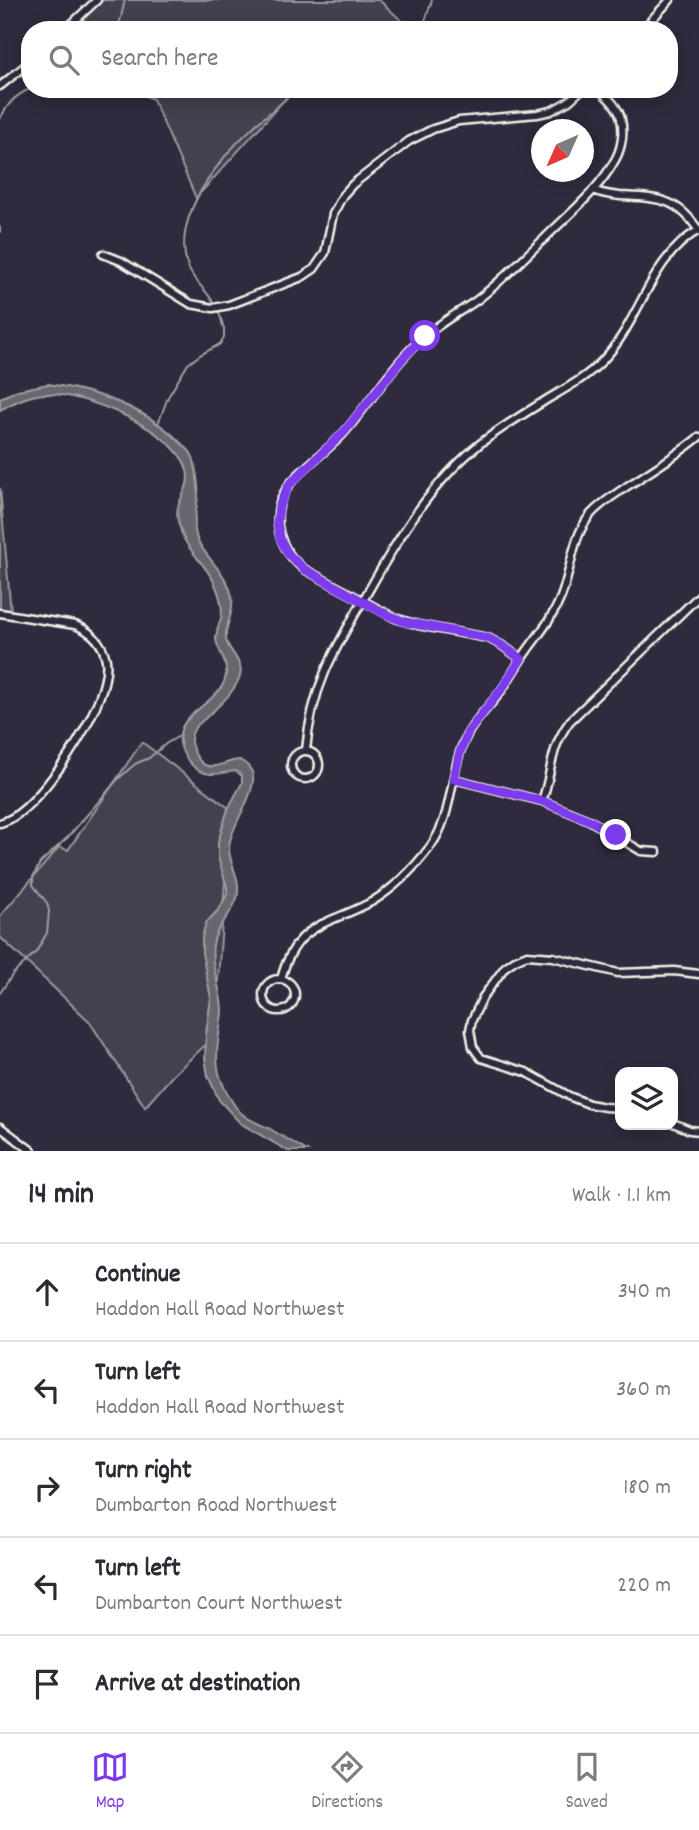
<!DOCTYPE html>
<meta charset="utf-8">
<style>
:root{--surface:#fff;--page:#f2f2f3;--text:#2b2b33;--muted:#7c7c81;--line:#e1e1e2;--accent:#7c3aed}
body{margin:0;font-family:Dekko,sans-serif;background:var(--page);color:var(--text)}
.controls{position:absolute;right:21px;bottom:21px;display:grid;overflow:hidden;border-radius:14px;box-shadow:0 4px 18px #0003}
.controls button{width:63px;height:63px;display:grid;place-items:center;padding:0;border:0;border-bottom:2px solid var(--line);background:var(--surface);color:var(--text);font:35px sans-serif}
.compass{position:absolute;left:531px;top:119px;width:63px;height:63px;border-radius:50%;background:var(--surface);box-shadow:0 4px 18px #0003;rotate:225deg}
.stop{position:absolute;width:21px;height:21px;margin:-16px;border:5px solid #7c3aed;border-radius:50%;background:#fff}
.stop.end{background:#7c3aed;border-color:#fff;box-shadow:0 2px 7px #0008}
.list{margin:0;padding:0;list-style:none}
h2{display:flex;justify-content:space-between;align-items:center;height:91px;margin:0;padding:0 28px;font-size:30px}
h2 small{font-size:23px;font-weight:400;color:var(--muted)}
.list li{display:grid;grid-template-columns:46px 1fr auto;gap:21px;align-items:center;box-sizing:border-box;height:98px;padding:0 28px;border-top:2px solid var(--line)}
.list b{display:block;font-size:26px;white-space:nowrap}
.list p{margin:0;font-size:23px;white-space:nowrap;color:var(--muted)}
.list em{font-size:23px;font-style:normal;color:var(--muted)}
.icon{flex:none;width:38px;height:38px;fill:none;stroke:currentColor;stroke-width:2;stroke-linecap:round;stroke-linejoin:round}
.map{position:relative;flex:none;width:699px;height:1151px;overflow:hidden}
.search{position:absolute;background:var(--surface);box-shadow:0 4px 18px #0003;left:21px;right:21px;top:21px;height:77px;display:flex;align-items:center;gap:18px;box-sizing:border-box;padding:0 24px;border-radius:28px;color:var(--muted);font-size:26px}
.sheet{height:581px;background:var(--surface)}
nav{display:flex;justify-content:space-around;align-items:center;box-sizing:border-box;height:98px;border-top:2px solid var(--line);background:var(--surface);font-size:19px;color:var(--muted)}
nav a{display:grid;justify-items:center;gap:4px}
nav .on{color:var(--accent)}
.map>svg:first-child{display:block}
.green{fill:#454050;stroke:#9c989c;stroke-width:2}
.water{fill:#6a6670;stroke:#a19ea0;stroke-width:2}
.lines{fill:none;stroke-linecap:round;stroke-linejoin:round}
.stream{stroke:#a19ea0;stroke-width:2}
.minor-casing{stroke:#f4f1e8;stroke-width:11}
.minor{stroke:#2f2a3d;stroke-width:6}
.route{stroke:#7c3aed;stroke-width:9}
</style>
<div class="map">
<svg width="699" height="1151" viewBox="0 0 699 1151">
<rect width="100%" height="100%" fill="#2f2a3d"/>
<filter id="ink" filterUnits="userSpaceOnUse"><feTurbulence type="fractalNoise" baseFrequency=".0143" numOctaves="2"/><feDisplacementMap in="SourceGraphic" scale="14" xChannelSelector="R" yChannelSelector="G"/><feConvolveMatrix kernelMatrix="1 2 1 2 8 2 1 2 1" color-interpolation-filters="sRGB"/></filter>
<g filter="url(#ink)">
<path class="green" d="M104 0H379L412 30H64L76 18Z
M130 89H294L196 198 153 99Z
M0 488 11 613 0 612Z
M142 742 230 809 214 1037 174 1074 145 1107 89 1021 0 937V916L59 847 68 850Z"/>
<path class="water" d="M48 384C94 390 143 407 177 439 182 444 188 448 192 455 196 463 197 476 198 486 200 505 189 524 199 543 209 561 228 575 232 597 235 613 222 630 227 643 232 654 244 664 240 676 235 691 221 704 210 714 205 719 199 723 195 728 192 732 191 738 191 743 193 750 196 757 201 762 211 773 227 760 240 760 246 764 252 768 253 776 255 794 234 822 230 841 225 861 243 877 237 898 232 915 215 927 213 945 210 967 221 987 222 1009 222 1017 220 1026 219 1035 214 1064 218 1081 235 1106 244 1119 256 1122 270 1129 282 1136 294 1143 307 1151H288L240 1123 219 1100 208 1076 205 1058 206 1034 211 998 202 953V937L206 923 220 908 227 894V887L218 857V842L228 809 242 783V776L236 771C219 773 205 779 192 765 187 760 183 754 181 747 170 710 229 704 226 669 225 658 217 649 216 639 216 631 219 625 221 618 224 606 219 593 214 582 205 563 185 549 180 528 178 522 176 514 178 507 182 493 192 484 186 467 172 429 83 392 45 394 28 395 15 402 0 410V398L18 390Z"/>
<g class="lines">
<path class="stream" d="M118 30 125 0
M422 30 432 0
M0 119C7 105 15 95 30 89
M0 227V232
M214 303C206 289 191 279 187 264 172 216 220 158 251 129 266 115 282 104 296 89
M158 424 168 397 188 364 200 355 220 344 224 337V329L219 312
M0 993 13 974 36 952 47 933 49 911 47 903 33 885V877L40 863 68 837 118 779 135 764 149 758 167 743 181 735"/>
<g class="minor-casing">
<path id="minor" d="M65 30 97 0
M642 30 670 0
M0 86 30 62
M593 190C602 194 610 195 620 196 658 198 677 197 699 231
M103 254 121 261 191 304 213 308 229 305 302 277 314 269 325 253 333 214 343 195 353 184 409 141 433 129 459 121 537 114 551 111 569 101 582 89
M0 613 75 625C91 631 103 643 106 660 112 700 51 789 19 813 13 818 7 821 0 823
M521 659 503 646 488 638 418 625 395 618 304 569C278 549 268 514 289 485 303 467 327 451 343 434 371 402 392 364 425 336 441 322 460 312 477 300 501 282 522 259 544 239 568 215 598 191 615 160 622 148 624 132 621 119 619 107 607 97 599 89
M306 750C312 683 337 646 369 590 400 535 431 483 481 443 503 426 527 412 551 397 570 386 588 376 603 360 641 321 649 258 699 230
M291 765a14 14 0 1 1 28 0a14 14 0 1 1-28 0Z
M454 779 542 801 589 820 641 851 657 852
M542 801C553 770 549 749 570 721L699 596
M281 979C297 920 328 926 373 901 394 888 415 867 430 847 454 815 449 772 466 737 474 721 487 709 498 695 508 682 515 668 524 655 537 636 552 620 561 597 572 569 571 538 591 514 602 502 616 494 629 485 653 470 677 455 699 437
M263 995a16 16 0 1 1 32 0a16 16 0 1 1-32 0Z
M620 1108 605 1107 589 1104 571 1097 526 1072 481 1058 473 1047 470 1030 472 1020 483 997 505 967 515 960 527 955 553 957 618 973 674 971 699 974
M673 1123 690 1130 699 1131
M0 1127 32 1151"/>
</g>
<use href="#minor" class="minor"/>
</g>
</g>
<g class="lines" filter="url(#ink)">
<path class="route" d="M425 336 403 358 344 432 289 485 279 507 277 523 280 539 288 554 304 569 385 614 405 622 488 638 503 646 521 659 503 687 468 732 460 752 454 779 542 801 589 820 616 835"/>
</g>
</svg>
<div class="controls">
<button><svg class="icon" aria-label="layers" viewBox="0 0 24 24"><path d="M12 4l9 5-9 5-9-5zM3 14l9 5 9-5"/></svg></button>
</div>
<svg class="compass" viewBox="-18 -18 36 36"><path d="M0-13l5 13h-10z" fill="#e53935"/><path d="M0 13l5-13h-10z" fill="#7c7c81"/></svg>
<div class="stop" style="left:425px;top:336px"></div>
<div class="stop end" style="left:616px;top:835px"></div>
<div class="search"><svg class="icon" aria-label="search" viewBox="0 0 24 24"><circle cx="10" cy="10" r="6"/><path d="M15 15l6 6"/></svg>Search here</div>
</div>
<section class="sheet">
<h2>14 min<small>Walk · 1.1 km</small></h2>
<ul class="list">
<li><svg class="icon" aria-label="ahead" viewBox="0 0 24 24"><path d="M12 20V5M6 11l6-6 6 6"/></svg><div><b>Continue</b><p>Haddon Hall Road Northwest</p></div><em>340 m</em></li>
<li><svg class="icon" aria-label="left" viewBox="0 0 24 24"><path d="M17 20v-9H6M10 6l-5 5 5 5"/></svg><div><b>Turn left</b><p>Haddon Hall Road Northwest</p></div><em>360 m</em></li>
<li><svg class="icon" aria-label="right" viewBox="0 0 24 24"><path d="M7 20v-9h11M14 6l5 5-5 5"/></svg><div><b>Turn right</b><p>Dumbarton Road Northwest</p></div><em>180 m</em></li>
<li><svg class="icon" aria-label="left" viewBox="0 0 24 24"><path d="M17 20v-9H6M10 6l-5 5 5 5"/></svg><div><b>Turn left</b><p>Dumbarton Court Northwest</p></div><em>220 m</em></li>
<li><svg class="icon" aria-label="arrive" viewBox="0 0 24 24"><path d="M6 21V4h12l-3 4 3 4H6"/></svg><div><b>Arrive at destination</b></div></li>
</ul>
</section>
<nav>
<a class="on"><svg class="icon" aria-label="map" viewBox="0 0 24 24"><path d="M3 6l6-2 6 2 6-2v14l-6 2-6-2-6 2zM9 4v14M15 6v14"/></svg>Map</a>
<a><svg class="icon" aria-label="directions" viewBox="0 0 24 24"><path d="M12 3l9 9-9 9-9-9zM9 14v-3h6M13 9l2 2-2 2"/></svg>Directions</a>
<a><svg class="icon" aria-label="saved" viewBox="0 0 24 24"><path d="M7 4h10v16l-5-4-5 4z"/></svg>Saved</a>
</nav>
